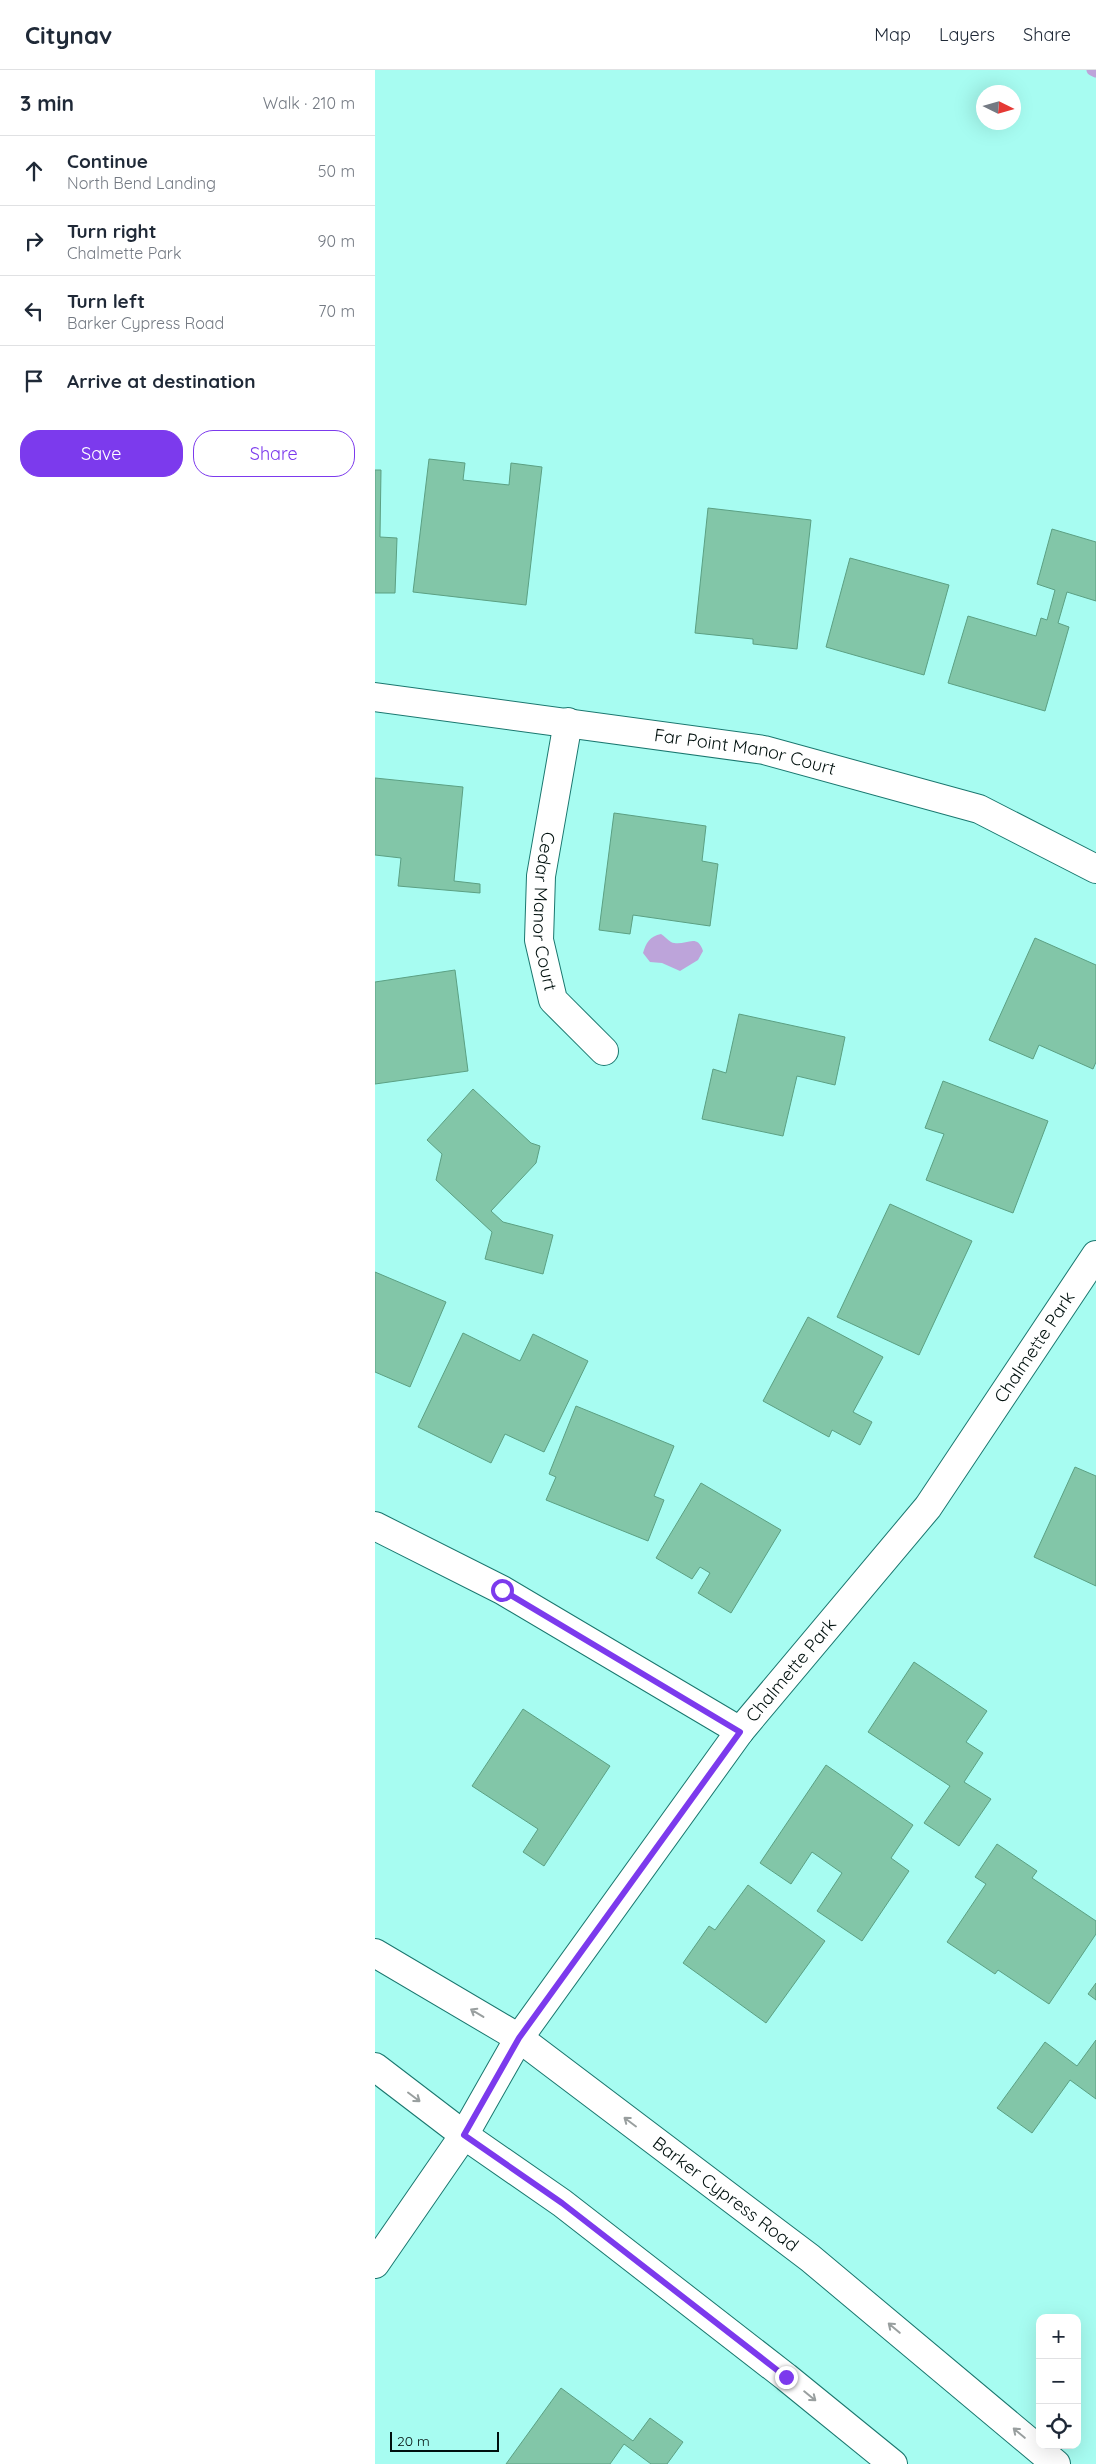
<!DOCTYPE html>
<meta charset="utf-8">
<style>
:root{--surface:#fff;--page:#f2f2f3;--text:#1f2937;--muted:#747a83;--line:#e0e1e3;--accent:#7c3aed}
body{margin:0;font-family:Quicksand,sans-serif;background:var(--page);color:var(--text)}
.controls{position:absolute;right:15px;bottom:15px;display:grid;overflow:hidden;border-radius:10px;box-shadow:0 5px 20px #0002}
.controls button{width:45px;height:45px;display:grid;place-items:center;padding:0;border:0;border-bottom:1px solid var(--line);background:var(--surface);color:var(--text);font:25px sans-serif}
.compass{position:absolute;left:601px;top:15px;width:45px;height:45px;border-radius:50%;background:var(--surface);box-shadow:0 5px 20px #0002;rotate:95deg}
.scale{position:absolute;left:15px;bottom:12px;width:109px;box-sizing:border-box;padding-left:5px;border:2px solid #00100e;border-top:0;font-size:14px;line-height:18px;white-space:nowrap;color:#00100e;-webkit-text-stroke:4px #a7fcf1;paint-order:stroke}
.stop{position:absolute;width:15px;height:15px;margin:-11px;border:4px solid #7c3aed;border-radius:50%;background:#fff}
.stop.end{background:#7c3aed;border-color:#fff;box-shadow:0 1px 5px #0008}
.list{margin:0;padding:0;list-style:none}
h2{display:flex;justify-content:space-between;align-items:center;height:65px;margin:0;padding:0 20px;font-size:21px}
h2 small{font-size:16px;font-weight:400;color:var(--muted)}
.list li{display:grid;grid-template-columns:32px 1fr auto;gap:15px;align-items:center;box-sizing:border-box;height:70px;padding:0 20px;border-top:1px solid var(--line)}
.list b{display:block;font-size:19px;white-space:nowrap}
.list p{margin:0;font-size:16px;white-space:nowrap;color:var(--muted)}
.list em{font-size:16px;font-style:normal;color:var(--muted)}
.actions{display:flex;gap:10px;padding:15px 20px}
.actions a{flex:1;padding:11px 0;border:1px solid var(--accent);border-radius:20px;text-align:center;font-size:18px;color:var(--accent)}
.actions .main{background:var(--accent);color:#fff}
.icon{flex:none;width:28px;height:28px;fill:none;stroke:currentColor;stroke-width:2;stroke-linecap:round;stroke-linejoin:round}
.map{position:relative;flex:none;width:721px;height:2394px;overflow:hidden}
header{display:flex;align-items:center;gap:30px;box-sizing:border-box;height:70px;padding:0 25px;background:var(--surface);border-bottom:1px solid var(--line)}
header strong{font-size:24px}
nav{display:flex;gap:28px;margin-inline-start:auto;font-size:18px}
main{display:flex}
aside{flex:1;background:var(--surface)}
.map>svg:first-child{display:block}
.water{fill:#bda4da}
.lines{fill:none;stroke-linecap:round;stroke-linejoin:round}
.stream{stroke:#bda4da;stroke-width:11}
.building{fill:#82c6a8;stroke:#5ba083}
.minor-casing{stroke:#1a776f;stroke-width:30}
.major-casing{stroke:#1a776f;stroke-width:30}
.minor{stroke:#fff;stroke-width:28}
.major{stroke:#fff;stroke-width:28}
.oneway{stroke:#999f9f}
.route{stroke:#7c3aed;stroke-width:6}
.labels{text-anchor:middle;stroke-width:5;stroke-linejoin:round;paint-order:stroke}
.street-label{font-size:18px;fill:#00100e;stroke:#a7fcf1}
</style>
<header>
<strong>Citynav</strong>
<nav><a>Map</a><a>Layers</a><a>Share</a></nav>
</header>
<main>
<aside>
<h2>3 min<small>Walk · 210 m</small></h2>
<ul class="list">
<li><svg class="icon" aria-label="ahead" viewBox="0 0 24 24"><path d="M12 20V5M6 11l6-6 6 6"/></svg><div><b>Continue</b><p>North Bend Landing</p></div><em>50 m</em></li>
<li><svg class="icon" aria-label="right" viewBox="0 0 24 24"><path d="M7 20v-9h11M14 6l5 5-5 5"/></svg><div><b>Turn right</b><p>Chalmette Park</p></div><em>90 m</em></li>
<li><svg class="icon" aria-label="left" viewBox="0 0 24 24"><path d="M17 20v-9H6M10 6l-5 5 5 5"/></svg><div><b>Turn left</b><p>Barker Cypress Road</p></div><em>70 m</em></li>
<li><svg class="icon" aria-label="arrive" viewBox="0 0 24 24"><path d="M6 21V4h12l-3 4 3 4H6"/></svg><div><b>Arrive at destination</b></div></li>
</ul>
<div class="actions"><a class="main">Save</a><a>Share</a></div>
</aside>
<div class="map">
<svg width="721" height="2394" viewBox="0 0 721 2394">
<rect width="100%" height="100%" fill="#a7fcf1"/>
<path class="water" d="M286 864C289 866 293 870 296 872 309 878 322 861 328 881L323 890 305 901 287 893 275 892 268 883C271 873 275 866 286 864Z"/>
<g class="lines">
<path class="stream" d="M717 0 721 2"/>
</g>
<path class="building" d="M54 389 90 393 88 410 134 415 136 393 167 397 151 535 38 522Z
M0 400H6L5 467 22 468 20 523H0Z
M333 438 436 450 422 579 378 574V569L320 563Z
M677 459 721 472V531L692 522 683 553 694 557 670 641 573 613 593 546 661 566 666 548 672 550 680 520 662 514Z
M475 488 574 515 549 605 451 577Z
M0 708 88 717 79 811 105 814V823L23 816 26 788 0 785Z
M239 743 331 756 327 791 343 794 335 856 258 845 255 864 224 860Z
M660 868 721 895V992L718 999 664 975 658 989 614 970Z
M80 900 93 1001 0 1014V912Z
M364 944 470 967 460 1015 422 1006 408 1066 327 1049 338 999 351 1003Z
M568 1011 673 1051 638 1143 551 1110 569 1064 550 1058Z
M98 1019 156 1073 165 1076 161 1093 116 1141 128 1152 178 1165 168 1204 110 1189 117 1162 61 1110 67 1084 52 1070Z
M515 1134 597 1171 544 1285 462 1247Z
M0 1202 71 1232 35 1317 0 1302Z
M433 1247 508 1287 478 1342 497 1352 485 1375 457 1360 454 1367 388 1331Z
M88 1263 145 1291 158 1264 213 1291 169 1382 130 1364 116 1393 43 1357Z
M201 1336 299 1376 279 1426 289 1430 273 1471 171 1430 181 1407 174 1404Z
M700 1397 721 1406V1516L659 1487Z
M326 1413 406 1460 356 1543 323 1523 335 1503 325 1497 317 1509 281 1488Z
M539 1592 612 1641 591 1672 608 1683 589 1712 616 1729 584 1776 549 1753 575 1716 493 1662Z
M148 1639 235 1696 169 1796 148 1782 163 1759 97 1716Z
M451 1695 538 1755 516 1788 534 1801 487 1871 442 1841 467 1803 437 1782 416 1814 385 1793Z
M622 1774 662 1801 657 1808 721 1851V1864L674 1934 623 1900 620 1904 572 1872 611 1814 600 1807Z
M373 1815 450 1871 391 1953 308 1893 334 1856 340 1860Z
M721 1913V1930L713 1924Z
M721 1970V2029L695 2010 657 2063 622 2038 670 1972 702 1996Z
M186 2318 258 2371 275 2348 308 2372 292 2394H276L249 2374 235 2394H131Z"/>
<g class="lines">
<g class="minor-casing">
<g id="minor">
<path id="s1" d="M0 627 389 680 604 739 721 799"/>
<path id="s2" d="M193 652 166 806 164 870 178 930 229 981"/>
<path d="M0 1456 127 1520 365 1661"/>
<path id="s3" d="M0 2194 89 2065 144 1968 365 1661 553 1437 721 1185"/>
</g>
</g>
<g class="major-casing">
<g id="major">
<path id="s4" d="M0 1883 144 1968 435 2188 681 2394"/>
<path d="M0 1997 89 2065 187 2133 411 2307 518 2394"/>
</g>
</g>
<use href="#minor" class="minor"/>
<use href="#major" class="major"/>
</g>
<defs><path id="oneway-shaft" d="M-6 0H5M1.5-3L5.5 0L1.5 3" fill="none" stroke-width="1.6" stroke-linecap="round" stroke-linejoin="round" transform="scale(1.25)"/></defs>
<g class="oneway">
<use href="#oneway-shaft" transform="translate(102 1943) rotate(-149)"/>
<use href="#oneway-shaft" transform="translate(39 2027) rotate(37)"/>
<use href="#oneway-shaft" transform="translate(255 2052) rotate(-143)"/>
<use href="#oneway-shaft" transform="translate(519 2258) rotate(-140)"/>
<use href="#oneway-shaft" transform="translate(435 2326) rotate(39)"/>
<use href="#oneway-shaft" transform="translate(644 2363) rotate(-140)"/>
</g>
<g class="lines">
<path class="route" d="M127 1520 365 1662 144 1968 89 2065 187 2133 411 2307"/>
</g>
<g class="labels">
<g class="street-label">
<text dy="6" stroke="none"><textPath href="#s1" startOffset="374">Far Point Manor Court</textPath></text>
<text dy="6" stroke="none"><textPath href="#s2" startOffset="192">Cedar Manor Court</textPath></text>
<text dy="6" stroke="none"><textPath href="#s3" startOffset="1131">Chalmette Park</textPath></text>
<text dy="6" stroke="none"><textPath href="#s3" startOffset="726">Chalmette Park</textPath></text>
<text dy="6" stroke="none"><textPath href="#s4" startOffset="426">Barker Cypress Road</textPath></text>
</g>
</g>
</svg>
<div class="controls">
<button>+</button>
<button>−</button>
<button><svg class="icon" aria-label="locate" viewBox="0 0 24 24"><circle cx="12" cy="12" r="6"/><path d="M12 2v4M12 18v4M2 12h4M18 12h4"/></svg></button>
</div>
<svg class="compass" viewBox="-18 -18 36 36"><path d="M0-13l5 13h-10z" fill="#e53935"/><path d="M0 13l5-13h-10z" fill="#747a83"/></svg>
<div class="scale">20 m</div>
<div class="stop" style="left:127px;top:1520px"></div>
<div class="stop end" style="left:411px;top:2307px"></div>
</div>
</main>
